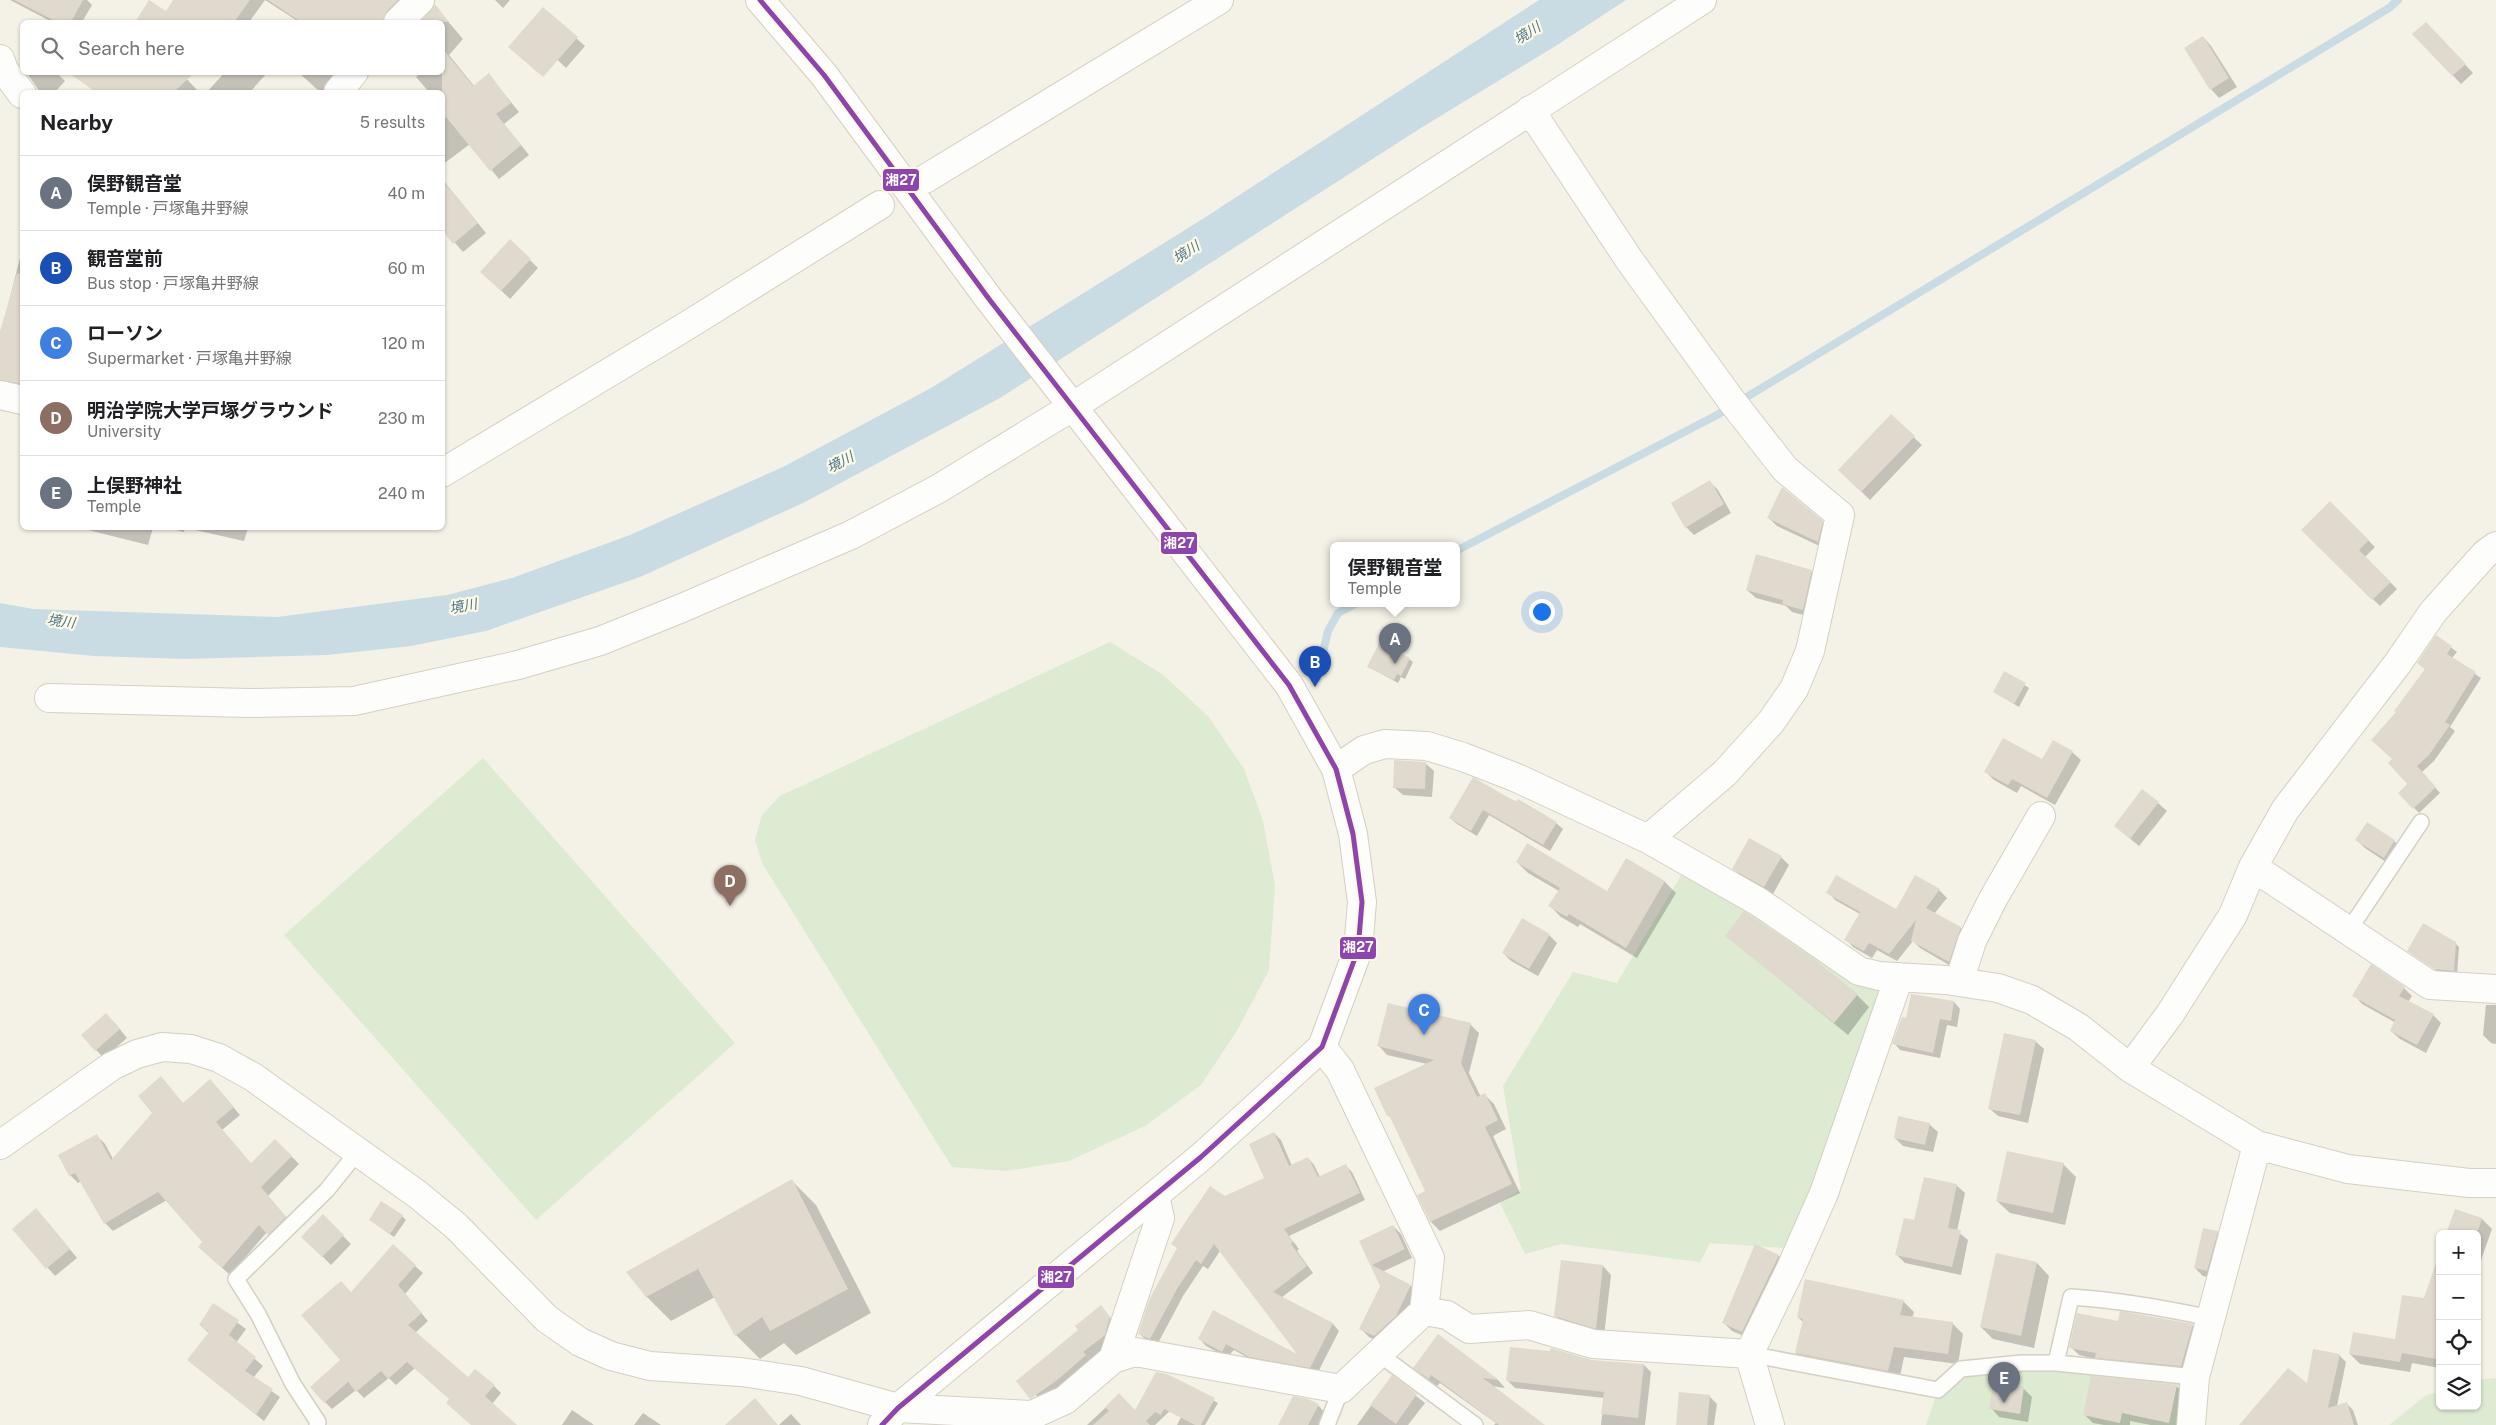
<!DOCTYPE html>
<meta charset="utf-8">
<style>
:root{--surface:#fff;--page:#f6f6f6;--text:#202124;--muted:#757577;--line:#e0e0e0;--accent:#d93025}
body{margin:0;font-family:"Public Sans","Noto Sans JP",sans-serif;background:var(--page);color:var(--text)}
.controls{position:absolute;right:15px;bottom:15px;display:grid;overflow:hidden;border-radius:8px;box-shadow:0 1px 4px #0004}
.controls button{width:45px;height:45px;display:grid;place-items:center;padding:0;border:0;border-bottom:1px solid var(--line);background:var(--surface);color:var(--text);font:25px sans-serif}
.you{position:absolute;left:1541px;top:611px;width:18px;height:18px;margin:-12px;border:4px solid #fff;border-radius:50%;background:#1a73e8;box-shadow:0 0 0 8px #1a73e833}
.badge{display:grid;place-items:center;width:32px;height:32px;border-radius:50%;background:var(--accent);color:#fff;font-size:16px;font-weight:700}
.pin{position:absolute;translate:-50% -41px;filter:drop-shadow(0 1px 2px #0008)}
.pin::after{content:'';position:absolute;top:26px;width:18px;height:15px;background:inherit;clip-path:polygon(0 0,100% 0,50% 100%)}
.popup{position:absolute;left:1330px;top:542px;width:130px;height:65px;box-sizing:border-box;display:grid;place-content:center;border-radius:8px;background:var(--surface);filter:drop-shadow(0 1px 4px #0005);font-size:16px;white-space:nowrap;color:var(--muted)}
.popup b{font-size:19px;color:var(--text)}
.popup::after{content:'';position:absolute;left:50%;top:100%;margin-left:-10px;border:10px solid transparent;border-top-color:var(--surface)}
.list{margin:0;padding:0;list-style:none}
h2{display:flex;justify-content:space-between;align-items:center;height:65px;margin:0;padding:0 20px;font-size:21px}
h2 small{font-size:16px;font-weight:400;color:var(--muted)}
.list li{display:grid;grid-template-columns:32px 1fr auto;gap:15px;align-items:center;box-sizing:border-box;height:75px;padding:0 20px;border-top:1px solid var(--line)}
.list b{display:block;font-size:19px;white-space:nowrap}
.list p{margin:0;font-size:16px;white-space:nowrap;color:var(--muted)}
.list em{font-size:16px;font-style:normal;color:var(--muted)}
.icon{flex:none;width:28px;height:28px;fill:none;stroke:currentColor;stroke-width:2;stroke-linecap:round;stroke-linejoin:round}
.map{position:relative;flex:none;width:2496px;height:1425px;overflow:hidden}
.search{position:absolute;background:var(--surface);box-shadow:0 1px 4px #0004;left:20px;top:20px;width:425px;height:55px;display:flex;align-items:center;gap:12px;box-sizing:border-box;padding:0 18px;border-radius:8px;color:var(--muted);font-size:19px}
.panel{position:absolute;background:var(--surface);box-shadow:0 1px 4px #0004;left:20px;top:90px;width:425px;height:440px;border-radius:8px}
.map>svg:first-child{display:block}
.green{fill:#dcebd1}
.water{fill:#c9dce3}
.shadow{fill:#0003}
.lines{fill:none;stroke-linecap:round;stroke-linejoin:round}
.stream{stroke:#c9dce3;stroke-width:8}
.building{fill:#e0dace}
.lane-casing{stroke:#d5cfc4;stroke-width:18}
.street-casing{stroke:#d5cfc4;stroke-width:30}
.secondary-casing{stroke:#d4cec3;stroke-width:30}
.lane{stroke:#fdfdfb;stroke-width:15}
.street{stroke:#fdfdfb;stroke-width:28}
.secondary{stroke:#fdfdfb;stroke-width:28}
.bus-1-casing{stroke:#fef9e5;stroke-width:9}
.bus-1{stroke:#8e44ad;stroke-width:5}
.labels{text-anchor:middle;stroke-width:4.5;stroke-linejoin:round;paint-order:stroke}
.water-label{font-size:14px;font-style:italic;fill:#4b778e;stroke:#fef9e5}
.line-badge{stroke:#fef9e5;stroke-width:2}
.badge-label{font-size:14px;text-anchor:middle;font-weight:bold;fill:#fff}
</style>
<div class="map">
<svg width="2496" height="1425" viewBox="0 0 2496 1425">
<rect width="100%" height="100%" fill="#f4f2e6"/>
<path class="green" d="M1110 642 1162 674 1208 716 1244 769 1263 821 1275 885 1269 970 1238 1029 1201 1085 1145 1126 1069 1161 1006 1171 952 1167 762 863 755 840 762 815 780 796Z
M483 758 735 1043 536 1220 284 935Z
M1689 862 1899 977 1799 1249 1710 1243 1700 1262 1561 1244 1525 1254 1500 1203 1521 1190 1503 1086 1573 972 1617 983Z
M2022 1363 2195 1377 2191 1425H1926L1938 1390 1961 1369Z
M2496 1378V1425H2389L2425 1396 2440 1391V1406H2477V1380Z"/>
<path class="water" d="M1539 0H1626L1554 47 1424 126 1000 398 803 503 640 577 486 631 411 646 327 655 185 659 94 656 0 647V603L33 609 277 617 447 595 512 578 630 535 783 467 931 388 1201 220Z"/>
<path class="shadow" d="M10 0H87L92 5 82 22H52Z
M175 0H265L249 22H172L169 19Z
M265 0H410L394 22H299Z
M495 0H510L503 8Z
M435 6 463 39 449 55 474 86 489 75 519 112 504 124 529 155 499 179 470 144 442 165V120L447 116 442 92H429L416 77 422 72H442V22H420Z
M543 9 585 46 566 68 526 29Z
M2434 31 2473 73 2461 84 2414 34Z
M2203 37 2211 46 2237 87 2219 98 2211 89 2185 48Z
M26 72H56L65 81 55 92H40Z
M180 72 199 92H95L89 86Z
M225 72H268L250 92H207Z
M298 72H348L329 92H320Z
M442 179 486 233 463 252 442 228Z
M510 241 538 268 510 299 490 280Z
M22 250V393L0 395V337Z
M1891 416 1922 445 1870 500 1839 470Z
M1709 481 1718 490 1731 513 1694 535 1686 527Z
M2330 502 2375 547 2365 557 2397 589 2380 606 2303 530Z
M1768 517 1822 522 1830 530 1826 549 1777 526Z
M80 528H153L148 545Z
M167 528H185L184 532Z
M186 528H248L244 541Z
M1811 571 1820 579 1811 617 1792 612 1786 606 1756 598 1747 590Z
M2437 637 2457 652 2452 658 2481 678 2450 727 2455 731 2434 761 2422 772 2440 793 2419 813 2400 793 2409 785 2394 759 2397 712 2426 670 2418 663Z
M1409 659 1413 662 1405 679 1401 677 1398 683 1369 667Z
M2005 673 2029 688 2019 707 1994 692Z
M2053 742 2072 752 2081 760 2055 805 2021 786 2017 793 1994 780 1986 772 2042 761Z
M1425 763 1434 771 1432 797 1403 795 1394 787Z
M1473 779 1556 823 1563 829 1550 851 1489 815 1477 836 1457 824 1450 818Z
M2158 803 2167 811 2139 846 2115 826Z
M2357 840 2394 841 2403 849 2392 866 2365 848Z
M1781 857 1789 865 1773 894 1742 877 1734 869Z
M1627 859 1665 882 1676 893 1637 958 1580 924 1578 927 1561 917 1550 906 1559 891 1528 873 1517 862 1608 893Z
M1916 877 1939 890 1947 898 1934 914 1961 928 1968 936 1956 969 1920 948 1913 941 1897 961 1877 950 1872 958 1853 947 1846 939 1860 914 1835 900 1828 892 1897 910Z
M1549 935 1557 943 1538 976 1511 961 1503 953Z
M1727 936 1857 995 1869 1007 1848 1035Z
M2455 943 2459 947 2457 974 2439 972 2412 954Z
M2404 988 2412 996 2408 1002 2433 1015 2441 1023 2426 1053 2400 1039 2391 1031 2396 1023 2362 1004 2354 995Z
M1912 995 1954 1002 1960 1009 1957 1027 1947 1025 1940 1058 1900 1050 1894 1043 1907 1019Z
M2486 1005H2496V1044L2491 1043 2483 1035Z
M114 1022 127 1038 104 1058 96 1050Z
M1470 1024 1479 1033 1469 1073 1481 1097 1485 1095 1494 1104 1506 1129 1493 1136 1520 1193 1440 1231 1431 1222 1419 1195 1427 1191 1394 1121 1388 1115 1427 1064 1387 1055 1379 1046Z
M2035 1041 2044 1049 2028 1123 1998 1116 1989 1108Z
M218 1089 240 1115 222 1130 251 1164 275 1140 299 1164 268 1196 293 1225 276 1241 267 1232 230 1275 199 1247 204 1242 167 1200 113 1231 105 1223 81 1181 78 1183 70 1175 97 1136 105 1144 113 1159 184 1104Z
M1929 1124 1938 1132 1933 1152 1903 1146 1895 1138Z
M1274 1133 1281 1140 1292 1166 1308 1158 1314 1165 1320 1177 1345 1165 1352 1172 1365 1200 1289 1236 1299 1249 1297 1251 1313 1273 1281 1298 1333 1324 1339 1331 1317 1374 1257 1363 1234 1350 1227 1357 1206 1346 1200 1339 1301 1357 1220 1251 1208 1269 1203 1266 1183 1296 1157 1345 1146 1340 1139 1333 1225 1198 1266 1178Z
M2063 1164 2076 1177 2065 1225 2010 1213 1997 1201Z
M792 1181 816 1205 871 1313 796 1355 784 1343 760 1359 736 1335 715 1297 671 1321 647 1297 628 1273Z
M1956 1185 1965 1193 1957 1231 1968 1240 1961 1275 1905 1263 1897 1255 1915 1222Z
M323 1216 351 1244 331 1265 303 1237Z
M402 1216 406 1220 394 1237 374 1223Z
M44 1218 77 1258 55 1276 14 1229Z
M2482 1219 2492 1229 2477 1271V1234H2448Z
M1393 1226 1401 1234 1412 1258 1382 1272 1411 1286 1419 1294 1383 1344 1369 1337 1361 1329 1382 1286 1361 1241Z
M2217 1232 2225 1241 2215 1279 2203 1276 2195 1268Z
M1755 1246 1779 1256 1787 1264 1751 1339 1732 1331 1723 1322Z
M2440 1256V1368L2412 1363 2410 1372 2360 1364 2350 1354 2396 1341 2424 1299Z
M2037 1263 2049 1276 2034 1348 1993 1339 1981 1327Z
M415 1266 423 1273 405 1294 428 1321 415 1333 468 1379 494 1386 501 1393 492 1404 514 1425H472L450 1399 415 1368 396 1385 389 1378 364 1398 356 1390 332 1409 325 1402 341 1360 352 1294Z
M1603 1266 1611 1275 1604 1336 1564 1324 1556 1316Z
M1903 1301 1914 1312 1912 1318 1952 1323 1963 1334 1958 1364 1904 1357 1899 1381 1807 1363 1796 1353 1803 1322 1798 1317Z
M213 1305 246 1329 236 1343 263 1366 253 1378 280 1397 264 1421 188 1360 210 1334 200 1325Z
M1101 1307 1118 1327 1112 1343 1043 1404 1022 1377 1080 1330Z
M2119 1323 2192 1325 2201 1333 2189 1374 2105 1365 2099 1360 2079 1355 2071 1347Z
M1438 1336 1499 1381 1505 1388 1491 1386 1541 1425H1494L1496 1423 1440 1383 1437 1386 1423 1376 1415 1368Z
M2339 1355 2346 1362 2337 1406 2346 1403 2353 1410 2358 1425H2243L2308 1385Z
M1592 1361 1644 1365 1651 1372 1645 1425H1601L1604 1398 1515 1388 1508 1381Z
M1392 1377 1425 1403 1408 1425H1357Z
M2176 1386 2185 1394 2178 1425H2151L2130 1421V1425H2104L2093 1423 2084 1414Z
M2024 1389 2032 1397 2028 1422 1999 1417 1991 1408Z
M1195 1390 1218 1403 1205 1425H1177Z
M1191 1391 1155 1425H1087L1119 1395 1136 1412Z
M1709 1396 1717 1404 1714 1425H1677Z
M1318 1405 1326 1414 1320 1425H1279Z
M572 1410 594 1425H562Z
M643 1413 661 1425H634Z
M791 1414 801 1425H779Z"/>
<g class="lines">
<path class="stream" d="M1456 551 1717 415 2389 8 2398 0
M1317 678 1328 631 1338 613 1357 603"/>
</g>
<path class="building" d="M14 0H83L71 22H57Z
M149 0 166 11 173 0H250L234 22H135Z
M268 0H398L387 11 383 22H301Z
M435 4 449 22H420L431 11Z
M543 7 578 37 543 77 508 47Z
M2426 22 2466 64 2452 76 2412 34Z
M2203 36 2229 78 2210 90 2184 48Z
M442 48 473 86 489 73 511 103 496 114 521 145 490 171 442 112Z
M67 72H195L174 92H96Z
M442 180 478 223 453 244 442 230Z
M510 239 531 259 501 291 480 272Z
M17 273 22 274V384L0 380V331Z
M1891 414 1915 436 1861 492 1838 470Z
M1710 480 1724 504 1685 528 1671 503Z
M1782 487 1823 521 1818 542 1767 518Z
M2330 501 2369 540 2359 550 2391 582 2372 600 2301 530Z
M1756 554 1812 570 1803 610 1782 604 1783 600 1746 590Z
M2436 635 2452 646 2447 654 2476 672 2445 722 2450 725 2429 755 2417 766 2436 787 2413 809 2398 793 2407 784 2388 763 2392 759 2371 740 2396 712 2394 711 2425 669 2417 663Z
M1379 643 1410 658 1401 676 1397 674 1394 680 1367 667Z
M2004 671 2026 683 2014 704 1993 692Z
M2003 738 2042 759 2053 740 2073 751 2047 798 2012 779 2008 785 1984 772Z
M1394 760 1426 762 1425 789 1393 788Z
M1473 777 1516 802 1518 799 1557 822 1543 845 1483 810 1471 831 1449 818Z
M2142 789 2159 802 2130 839 2114 826Z
M2367 822 2395 840 2384 858 2355 840Z
M1749 838 1782 856 1764 887 1732 869Z
M1527 843 1607 891 1626 858 1665 881 1626 948 1569 914 1567 917 1548 906 1560 888 1516 862Z
M1836 875 1896 909 1915 875 1940 889 1926 908 1961 927 1949 962 1911 941 1916 920 1889 954 1869 943 1864 951 1844 940 1860 912 1826 893Z
M1744 911 1814 959 1858 994 1834 1023 1725 936Z
M1522 918 1550 934 1529 969 1502 953Z
M2423 923 2456 942 2454 971 2434 969 2407 951Z
M2371 964 2405 987 2399 996 2434 1014 2417 1045 2390 1031 2395 1020 2352 996Z
M1911 994 1954 1001 1951 1021 1940 1019 1933 1053 1892 1044 1902 1017 1906 1018Z
M1388 1003 1471 1023 1461 1063 1477 1097 1485 1093 1498 1120 1485 1127 1512 1184 1430 1222 1417 1195 1425 1191 1389 1115 1387 1116 1374 1088 1434 1060 1377 1046Z
M106 1013 120 1029 95 1051 81 1035Z
M2004 1033 2036 1040 2020 1115 1988 1109Z
M161 1076 183 1103 210 1079 234 1107 216 1122 251 1163 275 1139 292 1156 261 1187 286 1217 268 1235 259 1225 222 1268 198 1247 202 1242 158 1192 104 1224 75 1173 69 1176 58 1155 97 1134 111 1160 152 1113 138 1096Z
M1898 1116 1930 1123 1925 1145 1894 1138Z
M1274 1132 1289 1166 1308 1157 1318 1177 1346 1164 1360 1193 1284 1229 1293 1242 1291 1244 1307 1266 1273 1292 1333 1323 1310 1368 1249 1357 1226 1344 1222 1352 1198 1339 1213 1310 1297 1354 1214 1244 1201 1264 1196 1260 1177 1289 1150 1339 1138 1334 1149 1300 1177 1248 1171 1244 1186 1221 1210 1186 1225 1196 1264 1178 1249 1144Z
M2007 1151 2064 1163 2053 1213 1996 1201Z
M1924 1177 1957 1184 1948 1228 1961 1230 1952 1267 1895 1255 1904 1218 1914 1220Z
M792 1179 848 1289 770 1331 762 1317 735 1336 698 1269 646 1297 626 1272Z
M381 1201 403 1215 390 1234 369 1220Z
M36 1208 70 1249 46 1269 12 1229Z
M2455 1209 2482 1218 2477 1234H2446Z
M323 1214 344 1235 322 1257 301 1237Z
M1393 1225 1405 1249 1372 1265 1411 1285 1396 1316 1374 1336 1359 1329 1380 1286 1359 1241Z
M2203 1228 2218 1231 2207 1271 2194 1268Z
M393 1244 416 1265 398 1285 422 1313 408 1325 468 1377 475 1369 495 1385 485 1396 517 1425H471L446 1403 449 1399 407 1362 388 1379 381 1371 356 1392 348 1382 324 1403 310 1387 340 1360 301 1315 341 1281 351 1292Z
M1755 1244 1779 1255 1742 1332 1722 1323Z
M1996 1253 2037 1262 2021 1336 1980 1327Z
M1561 1260 1603 1265 1596 1329 1554 1316Z
M2437 1260 2440 1261V1336L2436 1359 2402 1353 2400 1362 2349 1354 2353 1332 2395 1339 2402 1295 2424 1298Z
M1805 1279 1904 1300 1900 1315 1953 1322 1948 1354 1894 1347 1888 1371 1795 1353 1803 1319 1797 1317Z
M213 1303 239 1320 229 1335 256 1357 245 1371 273 1389 256 1415 187 1360 209 1332 199 1325Z
M1101 1305 1110 1317 1105 1335 1083 1352 1086 1355 1056 1381 1030 1399 1016 1381 1078 1330 1075 1326Z
M2120 1311 2193 1324 2181 1366 2095 1358 2096 1353 2069 1348 2077 1313 2118 1321Z
M1438 1334 1499 1380 1483 1378 1545 1425H1499L1431 1375 1429 1379 1413 1368Z
M1510 1347 1550 1351 1551 1348 1592 1360 1644 1364 1638 1418 1601 1414 1604 1392 1506 1381Z
M2313 1349 2340 1354 2328 1408 2347 1402 2354 1425H2239L2288 1368 2307 1383Z
M1156 1372 1167 1374 1215 1398 1201 1425H1195L1164 1409 1161 1415 1155 1412 1146 1421 1150 1425H1093L1109 1411 1105 1407 1119 1393 1135 1410Z
M1392 1375 1417 1394 1396 1424 1370 1405Z
M2091 1376 2177 1385 2169 1423 2122 1413 2120 1423 2083 1415Z
M1994 1382 2024 1387 2020 1414 1989 1409Z
M1679 1392 1710 1395 1707 1425H1676Z
M1293 1396 1308 1399 1319 1404 1308 1425H1278Z
M755 1398 778 1425H725Z"/>
<g class="lines">
<g class="lane-casing">
<path id="lane" d="M2349 930 2421 822
M1379 1354 1475 1425
M1749 1354 1938 1390 1961 1369 2022 1363H2056L2071 1297C2118 1300 2164 1308 2210 1318
M2056 1363 2195 1377
M317 1425 318 1422 293 1384 258 1314 236 1279 327 1190 359 1150
M1327 1425 1341 1389"/>
</g>
<g class="street-casing">
<path id="street" d="M398 22 420 0
M0 59 4 70 22 94
M338 92 354 72
M1530 110 1630 261 1731 400 1785 469 1840 515 1810 651 1794 689 1771 722 1725 773 1648 839
M925 179 1219 0
M0 395 22 400
M442 473 688 325 880 205
M49 698 249 703 354 701 518 665 600 641 682 608 851 535 938 489 1072 407 1702 0
M1336 769 1364 750 1385 744 1427 746 1463 757 1517 778 1648 839 1759 902 1859 971 1879 976 1946 980 1998 988 2032 1000 2078 1027 2130 1068 2257 1145 2348 1169 2469 1183H2496
M2253 867 2430 985 2496 989
M1959 982 1972 941 1993 899 2041 816
M2130 1068 2170 1014 2233 915 2253 867 2285 810 2398 663 2433 612 2485 554 2496 546
M1424 1311 1447 1315 1469 1329 1529 1325 1593 1344 1749 1354 1770 1425
M1749 1354 1790 1270 1824 1193 1899 977
M1113 1359 1135 1352 1341 1389 1424 1311 1430 1258 1340 1070 1322 1047
M898 1408 1032 1415 1065 1400 1113 1359 1160 1218 1155 1196
M2191 1425 2195 1377 2257 1145"/>
</g>
<g class="secondary-casing">
<path id="secondary" d="M760 0 824 75 989 299 1289 685 1336 769 1353 834 1362 902 1358 950 1322 1047 1201 1157 898 1408 882 1425
M0 1145 112 1066 137 1054 162 1047 191 1049 219 1058 253 1077 417 1194 456 1226 547 1319 580 1342 611 1356 650 1366 741 1372 801 1381 898 1408"/>
</g>
<use href="#lane" class="lane"/>
<use href="#street" class="street"/>
<use href="#secondary" class="secondary"/>
<g class="bus-1-casing">
<path id="bus-1" d="M760 0 824 75 989 299 1289 685 1336 769 1353 834 1362 902 1358 950 1322 1047 1201 1157 898 1408 882 1425"/>
</g>
<use href="#bus-1" class="bus-1"/>
</g>
<g class="labels">
<g class="water-label">
<text transform="translate(1527 33) rotate(-33)" y="5">境川</text>
<text transform="translate(1186 252) rotate(-33)" y="5">境川</text>
<text transform="translate(840 462) rotate(-28)" y="5">境川</text>
<text transform="translate(463 606) rotate(-11)" y="5">境川</text>
<text transform="translate(61 621) rotate(8)" y="5">境川</text>
</g>
</g>
<g class="line-badge">
<rect x="882" y="168" width="38" height="24" rx="5" fill="#8e44ad"/>
<rect x="1160" y="531" width="38" height="24" rx="5" fill="#8e44ad"/>
<rect x="1339" y="936" width="38" height="24" rx="5" fill="#8e44ad"/>
<rect x="1037" y="1265" width="38" height="24" rx="5" fill="#8e44ad"/>
</g>
<g class="badge-label">
<text x="901" y="185">湘27</text>
<text x="1179" y="548">湘27</text>
<text x="1358" y="952">湘27</text>
<text x="1056" y="1282">湘27</text>
</g>
</svg>
<div class="controls">
<button>+</button>
<button>−</button>
<button><svg class="icon" aria-label="locate" viewBox="0 0 24 24"><circle cx="12" cy="12" r="6"/><path d="M12 2v4M12 18v4M2 12h4M18 12h4"/></svg></button>
<button><svg class="icon" aria-label="layers" viewBox="0 0 24 24"><path d="M12 4l9 5-9 5-9-5zM3 14l9 5 9-5"/></svg></button>
</div>
<div class="you"></div>
<div class="pin badge" style="left:1395px;top:664px;background:#6b7280">A</div>
<div class="popup"><b>俣野観音堂</b>Temple</div>
<div class="pin badge" style="left:1315px;top:687px;background:#1a4fb4">B</div>
<div class="pin badge" style="left:1424px;top:1035px;background:#3f7fe0">C</div>
<div class="pin badge" style="left:730px;top:906px;background:#8d6e63">D</div>
<div class="pin badge" style="left:2004px;top:1403px;background:#6b7280">E</div>
<div class="search"><svg class="icon" aria-label="search" viewBox="0 0 24 24"><circle cx="10" cy="10" r="6"/><path d="M15 15l6 6"/></svg>Search here</div>
<section class="panel">
<h2>Nearby<small>5 results</small></h2>
<ul class="list">
<li><span class="badge" style="background:#6b7280">A</span><div><b>俣野観音堂</b><p>Temple · 戸塚亀井野線</p></div><em>40 m</em></li>
<li><span class="badge" style="background:#1a4fb4">B</span><div><b>観音堂前</b><p>Bus stop · 戸塚亀井野線</p></div><em>60 m</em></li>
<li><span class="badge" style="background:#3f7fe0">C</span><div><b>ローソン</b><p>Supermarket · 戸塚亀井野線</p></div><em>120 m</em></li>
<li><span class="badge" style="background:#8d6e63">D</span><div><b>明治学院大学戸塚グラウンド</b><p>University</p></div><em>230 m</em></li>
<li><span class="badge" style="background:#6b7280">E</span><div><b>上俣野神社</b><p>Temple</p></div><em>240 m</em></li>
</ul>
</section>
</div>
